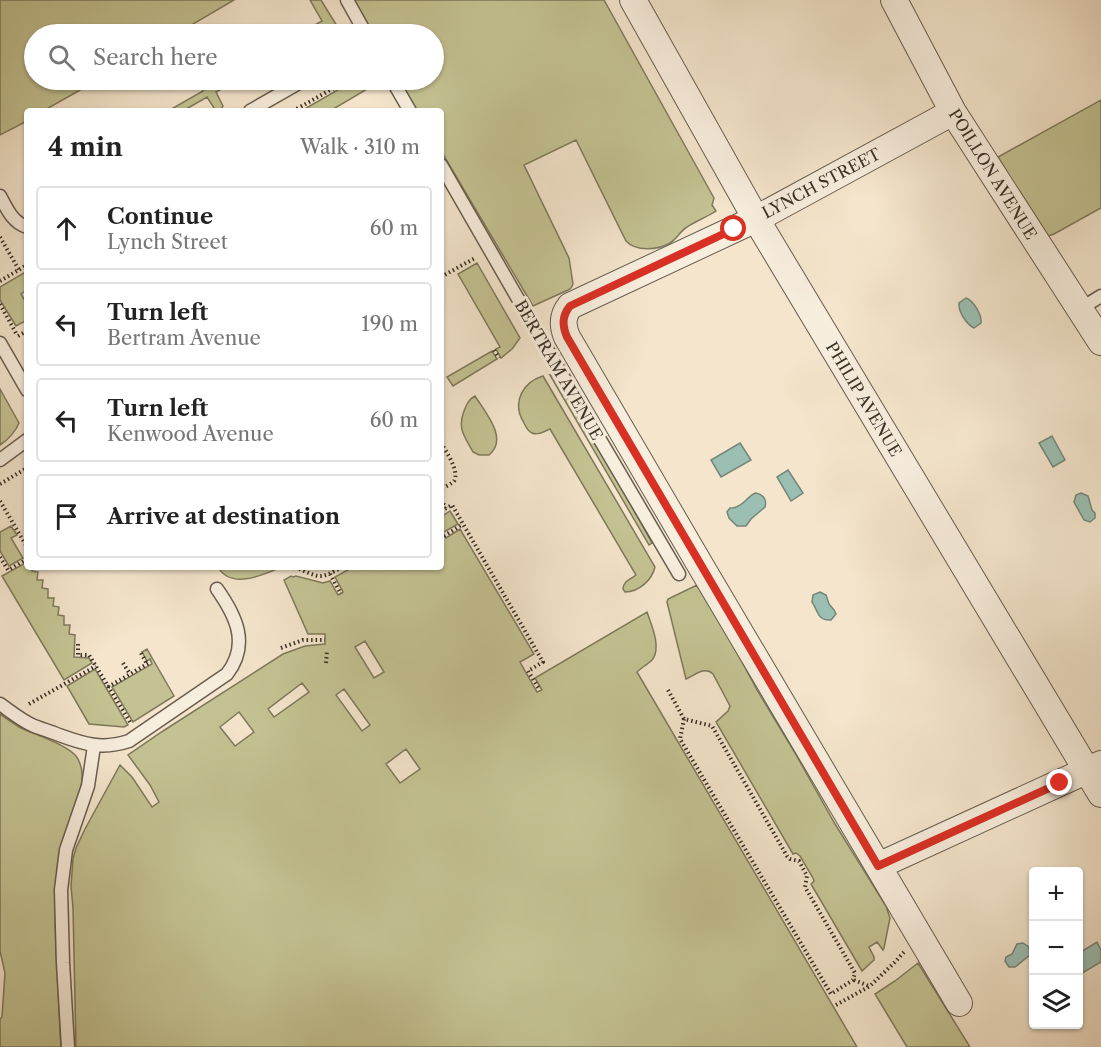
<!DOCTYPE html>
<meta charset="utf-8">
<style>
:root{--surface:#fff;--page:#f2f2f2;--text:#222;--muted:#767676;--line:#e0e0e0}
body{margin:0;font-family:"Libre Caslon Text",serif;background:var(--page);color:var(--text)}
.controls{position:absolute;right:18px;bottom:18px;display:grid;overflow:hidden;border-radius:6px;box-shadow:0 2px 4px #0004}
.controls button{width:54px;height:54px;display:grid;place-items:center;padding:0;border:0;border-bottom:2px solid var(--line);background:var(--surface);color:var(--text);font:30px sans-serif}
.stop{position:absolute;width:18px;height:18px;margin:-14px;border:4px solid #d93025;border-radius:50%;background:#fff}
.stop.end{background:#d93025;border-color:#fff;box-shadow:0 2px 6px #0008}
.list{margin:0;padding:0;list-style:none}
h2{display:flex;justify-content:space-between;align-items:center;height:78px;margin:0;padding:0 24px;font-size:26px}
h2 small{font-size:20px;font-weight:400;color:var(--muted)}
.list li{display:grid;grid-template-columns:39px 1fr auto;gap:18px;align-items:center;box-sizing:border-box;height:84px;margin:0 12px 12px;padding:0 12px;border:2px solid var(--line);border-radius:6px}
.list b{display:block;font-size:22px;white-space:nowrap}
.list p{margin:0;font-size:20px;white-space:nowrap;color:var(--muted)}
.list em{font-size:20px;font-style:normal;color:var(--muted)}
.icon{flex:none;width:33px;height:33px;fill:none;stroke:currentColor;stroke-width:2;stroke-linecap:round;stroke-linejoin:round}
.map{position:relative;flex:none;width:1101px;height:1047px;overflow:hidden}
.search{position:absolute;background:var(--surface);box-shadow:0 2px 4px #0004;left:24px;top:24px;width:420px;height:66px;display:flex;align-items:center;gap:15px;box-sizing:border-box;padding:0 21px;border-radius:33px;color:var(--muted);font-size:22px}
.panel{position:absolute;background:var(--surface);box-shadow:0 2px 4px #0004;left:24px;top:108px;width:420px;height:462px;border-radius:6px}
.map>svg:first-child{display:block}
.green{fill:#c4c292;stroke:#7e795c;stroke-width:1.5;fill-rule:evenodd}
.water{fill:#9cbfb3;stroke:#74867a;stroke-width:1.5}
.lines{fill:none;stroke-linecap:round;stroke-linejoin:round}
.service-casing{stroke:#685d4f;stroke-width:15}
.minor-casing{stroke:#685d4f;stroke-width:28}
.path{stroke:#393025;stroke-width:4;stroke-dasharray:1.5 3;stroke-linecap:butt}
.service{stroke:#f8eede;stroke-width:12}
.minor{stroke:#f8eede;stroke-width:26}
.route{stroke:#d93025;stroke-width:8}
.labels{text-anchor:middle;stroke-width:6;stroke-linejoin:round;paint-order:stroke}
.street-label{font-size:16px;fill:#393025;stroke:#f8eede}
</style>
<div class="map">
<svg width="1101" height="1047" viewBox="0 0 1101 1047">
<rect width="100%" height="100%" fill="#f4e5cc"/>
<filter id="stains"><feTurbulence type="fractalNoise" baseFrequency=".00333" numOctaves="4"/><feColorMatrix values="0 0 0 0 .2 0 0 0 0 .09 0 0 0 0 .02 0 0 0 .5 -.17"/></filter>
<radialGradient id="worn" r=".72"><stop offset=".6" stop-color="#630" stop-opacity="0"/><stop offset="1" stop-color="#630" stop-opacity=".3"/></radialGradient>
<path class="green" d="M0 0H234L181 31 182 34H34V80H98L43 111H27V121L0 135Z
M310 0H321L342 34H330L326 28 314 34H299L322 21Z
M352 0H604L714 198 712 205 716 211C707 217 696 221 687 227 680 231 677 239 670 243 658 250 636 252 626 241L576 140 524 165 569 258 573 284 571 288 568 290 533 306 441 151V111H417L399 80H434V34H372Z
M197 80H208L212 85 222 80H237L216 92 223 106 221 110 216 111 207 97 183 111H168L203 91Z
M355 80H359L361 82 365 80 369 88 330 111H301Z
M1101 100V208L1054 234 1045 237 998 157Z
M477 263 520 338 512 349 501 358 496 349 500 347 458 274Z
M27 271V290L21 294 27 304V320L16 326 0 300V287Z
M492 351 497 359 453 386 447 377Z
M550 375 560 378 652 543 649 545Z
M543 376 655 567C652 580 639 592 625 592L623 589C623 581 631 579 636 575L550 429C545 431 538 436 532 433 527 431 525 425 523 421 512 402 523 382 543 376Z
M0 389 19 423C16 431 8 440 0 445Z
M475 396C485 412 509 439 489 455H479L473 452C465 437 457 429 464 411 467 404 468 400 475 396Z
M450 511 458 524 442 533 446 538 460 529 534 654 520 662 537 692 542 690 535 678 647 612C651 624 662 648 652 660 648 664 641 668 637 672L857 1047H76L73 908 71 886 73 859 76 848 85 829 120 765 132 777 152 807 159 802 150 785 128 755 163 731 283 654 305 646 325 644V634H308L284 580 291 576 293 577 296 576 323 583 330 581 338 595 343 592 335 577 353 567H441V517ZM365 641 384 672 374 678 355 647ZM302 683 309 692 274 717 268 709ZM344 689 370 725 362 731 336 695ZM239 712 254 732 235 746 220 727ZM406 749 420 769 400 783 386 764Z
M11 526 17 535 11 538 23 558 9 566 0 551V532Z
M27 562V567H32V571L38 572 37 580H43L42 588 48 589V598H54L53 606 59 607 58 615 64 616V625H70L69 634 75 635 74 657 89 658 92 663 64 680 2 576Z
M218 567H282C263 575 231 590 218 567Z
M697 585 732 643 757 690 795 753 835 824 886 906 890 918 884 948 883 950 877 942 869 947 874 957V960L862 971 811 884 814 881 813 878 800 856 796 853 793 854 716 722 728 711 730 706 713 674C705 666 695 675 686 679L667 602 668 599Z
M147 649 174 696 133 722 112 687 152 664 150 659 147 661 142 652Z
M95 669 128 725 124 727 89 724 67 686Z
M0 714C6 718 12 723 19 727 33 734 66 744 76 756 95 781 64 828 59 855 54 887 55 920 56 951 58 983 59 1015 61 1047H0V1019L2 1017 5 973 0 951Z
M918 963 970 1047H907L875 994 895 981Z"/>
<path class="water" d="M966 298C974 301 982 315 981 323L974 328C966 324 958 311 959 303Z
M1052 436 1065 460 1053 467 1039 443Z
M740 443 751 460 721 477 711 460Z
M788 470 803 493 791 501 777 477Z
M756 493C764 495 767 500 765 507L751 519 746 526H737L729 518 727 512 730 508C733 508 736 508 738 506 746 503 748 495 756 493Z
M1081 493 1088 496 1092 510 1095 513V518L1090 522 1084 520 1074 502 1076 495Z
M820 592 826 595 829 604 834 610 836 614 831 620C817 621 818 610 812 602L813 595Z
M1097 942 1101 950V962L1079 975V953Z
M1023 943 1029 947 1030 955 1015 967H1009L1005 961 1006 957 1012 954 1017 944Z"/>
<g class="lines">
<g class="service-casing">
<path id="service" d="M347 0 366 34
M392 80 410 111
M250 111 304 80
M441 165 552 358 679 574
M0 196C7 209 12 222 27 227
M1080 309 1101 296
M0 343 27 390
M0 460 27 440
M0 704C10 711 21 720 32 725 41 729 50 731 59 735 84 744 102 750 129 741L227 674C250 644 236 616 217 589
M68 1047 63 963 61 890 66 850 88 786 94 746"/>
</g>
<g class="minor-casing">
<path id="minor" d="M633 0 756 219 1101 794
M894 0 953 112 1101 342
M953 112 756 219 570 306C562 316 562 325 567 337L699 563 959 1003
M878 866 1101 764"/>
</g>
<path class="path" d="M293 111 348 80
M0 237 19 270
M441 277 475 258
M0 281 27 265
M0 304 17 335
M18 336 27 331
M494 350 499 358
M441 443C446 451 460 472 454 481 451 484 445 487 441 489
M0 484 27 468
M441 500 446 508
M0 501 27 547
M441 511 452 505 543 662 528 671 539 689
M444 536 463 524
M0 557 8 570 27 559
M295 567C319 577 318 581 342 567
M330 574 341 594
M78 644V655H89L130 722
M281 648 303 640H325
M141 653 147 664
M123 663 130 674
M326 663 327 650
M108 687 149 663
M668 690 684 719 712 726 787 856 790 859 799 861 807 876 805 887 855 973 853 980 831 994 680 739 684 719
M29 704 96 666
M854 980 869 986
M836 1005 870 986 895 962 904 952"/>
<use href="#service" class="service"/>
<use href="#minor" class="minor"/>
</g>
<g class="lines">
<path class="route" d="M734 229 570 306C562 316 562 325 567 337L878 866 1060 783"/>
</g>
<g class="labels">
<g class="street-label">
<text transform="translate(993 174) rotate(58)" y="6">POILLON AVENUE</text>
<text transform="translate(821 183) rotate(-28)" y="6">LYNCH STREET</text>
<text transform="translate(559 370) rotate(60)" y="6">BERTRAM AVENUE</text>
<text transform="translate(864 399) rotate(59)" y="6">PHILIP AVENUE</text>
</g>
</g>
<rect width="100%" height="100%" filter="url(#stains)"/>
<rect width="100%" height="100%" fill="url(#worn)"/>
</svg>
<div class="controls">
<button>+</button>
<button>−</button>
<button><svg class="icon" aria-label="layers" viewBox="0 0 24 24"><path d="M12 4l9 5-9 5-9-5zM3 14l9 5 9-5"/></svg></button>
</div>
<div class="stop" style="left:734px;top:229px"></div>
<div class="stop end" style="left:1060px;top:783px"></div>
<div class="search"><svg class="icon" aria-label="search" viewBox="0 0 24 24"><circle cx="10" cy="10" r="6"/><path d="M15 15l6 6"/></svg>Search here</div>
<section class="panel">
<h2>4 min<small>Walk · 310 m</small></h2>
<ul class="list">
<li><svg class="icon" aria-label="ahead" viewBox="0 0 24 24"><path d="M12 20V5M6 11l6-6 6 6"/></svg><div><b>Continue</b><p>Lynch Street</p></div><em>60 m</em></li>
<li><svg class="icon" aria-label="left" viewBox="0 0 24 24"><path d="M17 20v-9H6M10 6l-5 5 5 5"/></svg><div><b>Turn left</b><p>Bertram Avenue</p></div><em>190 m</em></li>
<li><svg class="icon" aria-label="left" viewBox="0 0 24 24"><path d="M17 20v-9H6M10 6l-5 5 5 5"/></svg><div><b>Turn left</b><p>Kenwood Avenue</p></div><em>60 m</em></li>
<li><svg class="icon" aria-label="arrive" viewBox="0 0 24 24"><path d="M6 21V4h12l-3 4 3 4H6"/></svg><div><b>Arrive at destination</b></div></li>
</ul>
</section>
</div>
